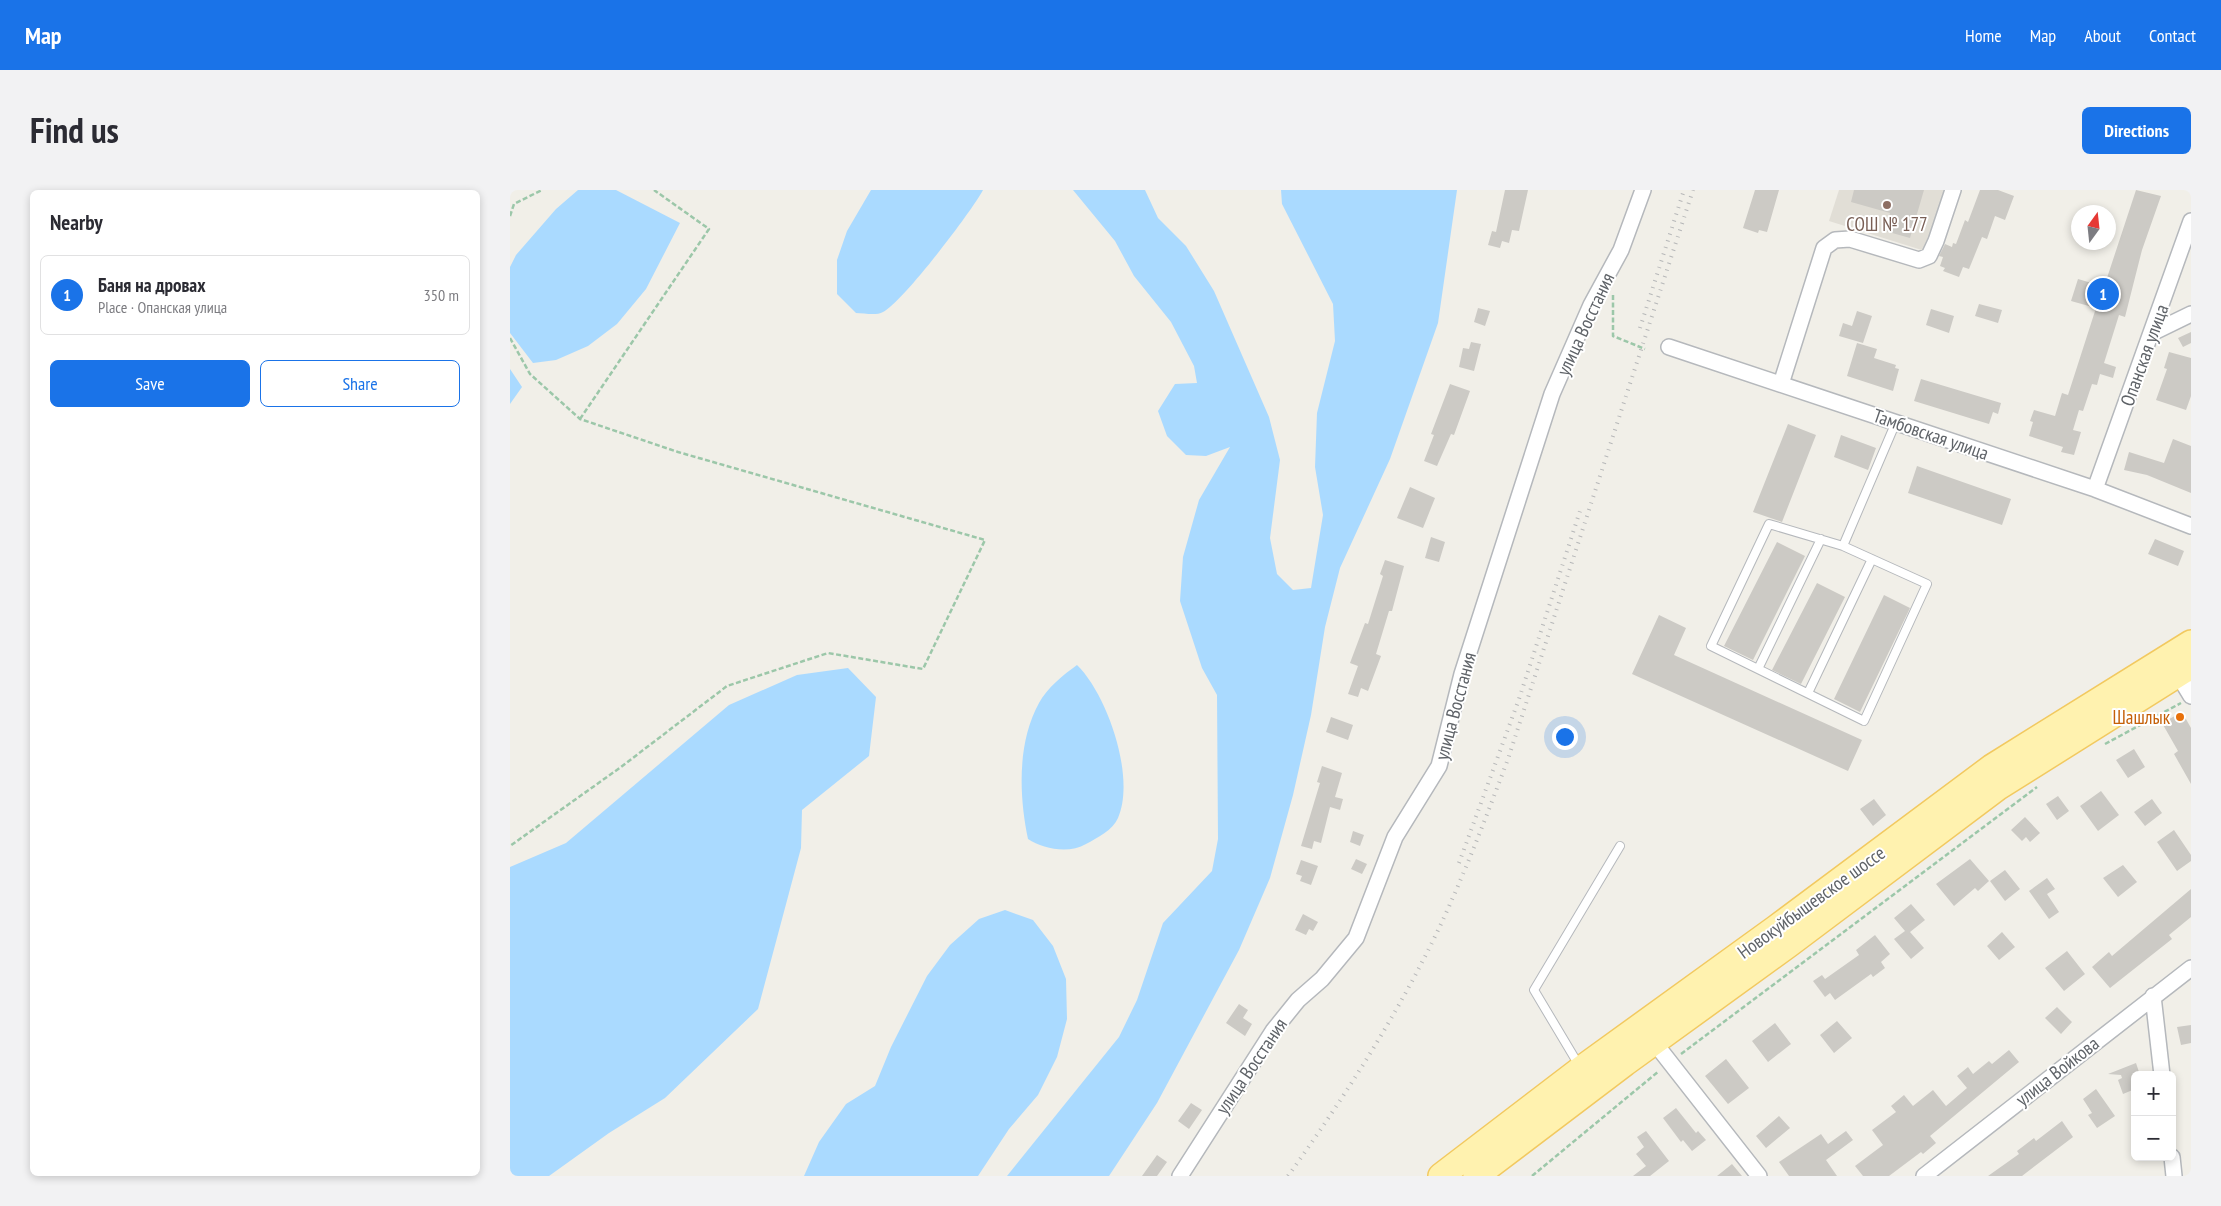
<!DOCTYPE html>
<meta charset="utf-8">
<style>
:root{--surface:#fff;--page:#f2f2f3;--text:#2b2b33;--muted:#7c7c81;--line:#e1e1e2;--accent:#1a73e8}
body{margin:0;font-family:"PT Sans Narrow",sans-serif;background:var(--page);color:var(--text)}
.controls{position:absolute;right:15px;bottom:15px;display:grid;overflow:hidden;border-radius:8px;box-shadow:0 2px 8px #0003}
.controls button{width:45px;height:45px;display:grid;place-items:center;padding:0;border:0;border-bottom:1px solid var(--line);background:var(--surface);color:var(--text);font:25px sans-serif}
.compass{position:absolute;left:1561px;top:15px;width:45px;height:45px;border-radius:50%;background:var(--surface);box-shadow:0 2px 8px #0003;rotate:15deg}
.you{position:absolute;left:1054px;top:546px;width:18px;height:18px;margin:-12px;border:4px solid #fff;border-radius:50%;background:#1a73e8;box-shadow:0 0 0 8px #1a73e833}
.badge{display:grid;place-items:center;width:32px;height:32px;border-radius:50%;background:var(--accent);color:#fff;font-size:16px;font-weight:700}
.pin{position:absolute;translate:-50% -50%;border:2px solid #fff;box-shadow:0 1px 5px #0006}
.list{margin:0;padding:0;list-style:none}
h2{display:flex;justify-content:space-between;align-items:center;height:65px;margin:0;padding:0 20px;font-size:21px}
h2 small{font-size:16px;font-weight:400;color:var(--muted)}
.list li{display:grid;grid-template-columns:32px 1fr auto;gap:15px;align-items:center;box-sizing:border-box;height:80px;margin:0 10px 10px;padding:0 10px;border:1px solid var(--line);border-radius:8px}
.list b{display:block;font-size:19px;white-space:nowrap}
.list p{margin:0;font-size:16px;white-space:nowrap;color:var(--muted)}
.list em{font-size:16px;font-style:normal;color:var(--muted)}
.actions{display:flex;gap:10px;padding:15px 20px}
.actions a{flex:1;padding:11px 0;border:1px solid var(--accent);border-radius:8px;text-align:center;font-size:18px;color:var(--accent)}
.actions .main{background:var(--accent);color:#fff}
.map{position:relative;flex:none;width:1681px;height:986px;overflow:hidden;border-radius:8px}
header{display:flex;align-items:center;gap:30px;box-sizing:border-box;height:70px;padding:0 25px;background:var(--accent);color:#fff}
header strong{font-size:24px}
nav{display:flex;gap:28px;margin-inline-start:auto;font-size:18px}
.intro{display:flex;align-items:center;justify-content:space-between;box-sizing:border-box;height:120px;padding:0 30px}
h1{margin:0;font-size:35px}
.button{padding:12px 22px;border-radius:8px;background:var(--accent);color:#fff;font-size:18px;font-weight:700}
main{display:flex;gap:30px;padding:0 30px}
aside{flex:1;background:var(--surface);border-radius:8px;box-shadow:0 2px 8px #0003}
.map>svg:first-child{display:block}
.education{fill:#e1ded6}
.water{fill:#aadaff}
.building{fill:#cccac5}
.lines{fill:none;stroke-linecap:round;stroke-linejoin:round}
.lane-casing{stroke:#b5b8bc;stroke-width:10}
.street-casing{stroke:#b5b8bc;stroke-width:18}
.primary-casing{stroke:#f2c960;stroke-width:28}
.path{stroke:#9cc7a9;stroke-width:2.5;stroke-dasharray:5 2.5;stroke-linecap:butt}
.lane{stroke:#fff;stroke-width:8}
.street{stroke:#fff;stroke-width:15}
.primary{stroke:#fff2af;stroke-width:25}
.rail{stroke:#b6b7b8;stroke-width:4;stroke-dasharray:1 6;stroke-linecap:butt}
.education-dot{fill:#8d6e63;stroke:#fff;stroke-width:2}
.food-dot{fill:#e8710a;stroke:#fff;stroke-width:2}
.labels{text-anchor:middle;stroke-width:4;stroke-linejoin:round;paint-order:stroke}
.education-label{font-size:19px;fill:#785e54;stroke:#fff}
.street-label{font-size:19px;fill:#5f6368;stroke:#fff}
.food-label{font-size:19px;fill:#c56008;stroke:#fff;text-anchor:end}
</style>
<header>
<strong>Map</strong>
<nav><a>Home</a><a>Map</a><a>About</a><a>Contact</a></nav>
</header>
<div class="intro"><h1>Find us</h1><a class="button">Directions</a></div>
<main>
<aside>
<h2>Nearby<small></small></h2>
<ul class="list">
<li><span class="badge">1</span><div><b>Баня на дровах</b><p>Place · Опанская улица</p></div><em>350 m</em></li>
</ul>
<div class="actions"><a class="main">Save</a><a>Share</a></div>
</aside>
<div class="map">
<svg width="1681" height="986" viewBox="0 0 1681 986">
<rect width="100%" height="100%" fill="#f1efe8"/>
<path class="education" d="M1329 0H1434L1415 61 1319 31Z"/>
<path class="water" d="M68 0H106L170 33 136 99 107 134 78 156 46 170 23 173 0 143V77L6 65 46 19Z
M361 0H473C462 21 392 113 373 122 366 126 354 123 346 123L327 104V70L337 41Z
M563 0H635L648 28 676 56 704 101 759 227 770 270 760 348 767 384 783 400 801 398 813 325 805 277 807 223 825 151 823 114 772 14 771 0H947L928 133 880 269 830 378 815 437 801 525 783 605 760 688 729 760 647 913 599 986H497L609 847 627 810 653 733 702 681 708 649 707 505 692 478 670 411 673 367 689 310 720 257 696 266 676 265 657 246 648 221 665 194 687 193 684 176 661 132 624 86 605 51Z
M0 179 12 197 0 214Z
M567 475C597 504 626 587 608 628 603 640 587 648 576 654 559 664 533 659 518 649 509 606 507 553 529 513 537 498 553 485 567 475Z
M338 478 366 507 359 566 292 620 291 658 248 819 155 908 99 943 39 986H0V677L56 653 219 515 287 485Z
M495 720 523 730 543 756 556 789 557 829 547 867 528 905 499 939 468 986H294L309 952 336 914 365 896 381 857 417 786 440 755 469 729Z"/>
<path class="building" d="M995 0H1018L1009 41 1002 40 999 53 992 51 990 58 978 55 982 41 986 42Z
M1245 0H1269L1257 42 1249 40 1248 43 1233 38Z
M1344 0H1414L1400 48 1375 41 1380 23 1341 12Z
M1470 0H1488L1504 6 1495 30 1485 26 1477 49 1472 47 1459 79 1453 77 1449 87 1433 81 1435 78 1430 76 1433 67 1429 66 1435 54 1442 57 1443 53 1446 54 1455 30 1458 32Z
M1626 0 1651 6 1632 60 1615 127 1609 125 1594 173 1606 177 1603 188 1590 184 1587 195 1582 194 1573 221 1569 220 1563 240 1571 242 1564 265 1551 262 1553 257 1519 246 1523 232 1520 231 1524 220 1545 226 1552 203 1558 205 1586 118 1561 111 1568 89 1585 94 1586 91 1595 94Z
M1469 114 1492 120 1488 133 1465 126Z
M968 118 980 121 975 136 964 132Z
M1421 119 1444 126 1439 143 1416 135Z
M1347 121 1362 126 1353 153 1329 146 1333 133 1342 136Z
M1681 142V153L1673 157 1668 148Z
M961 152 971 154 964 181 949 177 953 158 959 159Z
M1347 153 1367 159 1364 168 1386 175 1385 178 1389 179 1383 201 1337 186Z
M1659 162 1681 168V206L1676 220 1646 210 1657 179 1654 178Z
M1411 189 1491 213 1488 224 1483 222 1479 234 1404 211Z
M940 194 960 201 944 245 941 244 927 276 914 271 924 245 921 244Z
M1278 234 1306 245 1272 332 1243 322Z
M1331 245 1366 258 1358 280 1324 267Z
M1663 249 1681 256V303L1637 285 1614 280 1619 262 1654 273Z
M1407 276 1501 309 1492 335 1398 303Z
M900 297 925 308 913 338 887 328Z
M921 347 935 352 929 372 915 368Z
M1645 349 1674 361 1668 376 1638 364Z
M1267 352 1295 366 1243 470 1214 456Z
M875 370 894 376 882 421H879L866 464 871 466 858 501 851 498 848 507 838 504 848 476 840 473 855 433 858 434 873 386 870 384Z
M1307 393 1335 407 1291 494 1262 480Z
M1374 405 1400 418 1350 522 1324 509Z
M1149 425 1176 438 1164 465 1352 550 1338 581 1122 484Z
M1672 522 1681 538V594L1664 564 1668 561 1652 533Z
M821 527 843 535 838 550 816 542Z
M1624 559 1635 577 1618 588 1606 570Z
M812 576 832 583 825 607 833 609 830 620 820 617 811 653 804 651 802 659 791 656 810 593 807 592Z
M1591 601 1609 625 1588 641 1570 616Z
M1548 606 1559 621 1547 630 1536 614Z
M1364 609 1376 625 1363 636 1350 619Z
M1642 609 1652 623 1635 636 1624 622Z
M1515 627 1530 643 1520 652 1516 647 1512 651 1501 640Z
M1664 640 1681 665V671L1667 681 1647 652Z
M843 641 854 645 850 656 840 652Z
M846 669 857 674 852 684 841 679Z
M1460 669 1479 691 1468 701 1465 698 1444 716 1426 694Z
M791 670 808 676 801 695 790 691 792 686 786 684Z
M1613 675 1627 692 1608 707 1593 688Z
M1495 680 1510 699 1495 711 1480 691Z
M1537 688 1545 699 1537 704 1549 722 1539 729 1519 701Z
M1681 699V727L1659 745 1662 749 1600 798 1582 777 1599 762 1602 766Z
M1401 714 1415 730 1400 742 1414 758 1401 769 1384 749 1395 741 1384 728Z
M793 724 808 732 803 741 799 739 796 745 785 740Z
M1492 742 1505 757 1489 770 1477 756Z
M1365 745 1380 764 1371 772 1375 778 1363 787 1361 784 1325 810 1320 803 1315 807 1303 791 1312 785 1315 789 1349 765 1346 760Z
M1557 761 1575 784 1554 801 1535 778Z
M729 814 738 820 733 828 742 834 735 846 716 833Z
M1547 817 1562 832 1551 844 1535 828Z
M1327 831 1342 848 1324 863 1310 845Z
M1265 833 1281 854 1258 872 1242 851Z
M1681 835V853L1671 855 1667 837Z
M1499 860 1509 872 1420 946 1426 953 1413 964 1411 962 1379 986H1353L1345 976 1373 955 1362 940 1386 922 1381 916 1394 905 1403 916 1423 900 1436 916 1457 898 1447 886 1458 877 1463 884 1479 871 1482 874Z
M1216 869 1239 898 1218 914 1195 886Z
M1626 873 1630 885H1625V899L1613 904 1608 890 1612 888 1611 885 1598 884Z
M1586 899 1605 926 1587 938 1578 925 1582 923 1573 909Z
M681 913 692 920 679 939 668 931Z
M1166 918 1186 943 1188 941 1196 950 1182 961 1173 950 1171 952 1153 928Z
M1269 926 1280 938 1256 958 1246 946Z
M1552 931 1563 947 1512 986H1478L1509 964 1507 961 1524 948 1526 951Z
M1136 941 1159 971 1140 986H1123L1136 976 1126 964 1134 957 1127 947Z
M1336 941 1343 950 1316 970 1327 986H1279L1269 972 1311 944 1318 954Z
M647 965 657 972 647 986H632Z
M1222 974 1232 986H1207Z"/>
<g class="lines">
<g class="lane-casing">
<path id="lane" d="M1333 356 1417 394 1354 531 1201 456 1259 334 1333 356 1386 232
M1248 479 1311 349
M1298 503 1362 369
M1070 877 1024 800 1110 656"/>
</g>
<g class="street-casing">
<path id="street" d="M1642 143 1681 124
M1159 157 1585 299 1681 336
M1271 194 1314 58 1325 50 1340 49 1409 70 1419 66 1426 51 1443 0
M1585 299 1681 31
M1667 483 1681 506
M1643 806 1652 885
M1144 852 1249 986
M1662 967 1664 986
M670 986 763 841 788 810 812 789 846 748 885 647 929 576 952 484 1042 204 1081 115 1111 60 1133 0
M1414 986 1681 778"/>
</g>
<g class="primary-casing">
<path id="primary" d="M931 986 1071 879 1266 738 1482 577 1681 453
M966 986 1115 873 1278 755 1487 598 1681 476"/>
</g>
<path class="path" d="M0 26 4 14 32 0
M1103 105V146L1135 159
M0 148 20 184 70 229 168 262 475 350 413 479 318 463 217 496 111 577 0 656
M70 229 199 39 144 0
M1595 554 1671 513
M1171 864 1527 597
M1022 986 1149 881"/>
<use href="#lane" class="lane"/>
<use href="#street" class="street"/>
<use href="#primary" class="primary"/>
<path class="rail" d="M1130 138 1174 0
M949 673 1009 509 1070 321
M778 986C834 908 890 821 931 734 956 680 977 625 998 569L1183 0"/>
</g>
<circle class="education-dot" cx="1377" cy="15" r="5"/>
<circle class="food-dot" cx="1670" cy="527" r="5"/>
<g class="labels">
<g class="education-label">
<text x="1377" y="41">СОШ № 177</text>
</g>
<g class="street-label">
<text transform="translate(1075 134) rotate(-65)" y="7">улица Восстания</text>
<text transform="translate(1634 165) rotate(-70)" y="7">Опанская улица</text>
<text transform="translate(1421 244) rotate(19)" y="7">Тамбовская улица</text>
<text transform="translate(945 516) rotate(-75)" y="7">улица Восстания</text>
<text transform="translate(1301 712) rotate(-36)" y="7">Новокуйбышевское шоссе</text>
<text transform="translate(741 876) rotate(-56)" y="7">улица Восстания</text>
<text transform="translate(1547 881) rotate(-38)" y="7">улица Войкова</text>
</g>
<g class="food-label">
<text x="1660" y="534">Шашлык</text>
</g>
</g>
</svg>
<div class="controls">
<button>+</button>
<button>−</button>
</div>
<svg class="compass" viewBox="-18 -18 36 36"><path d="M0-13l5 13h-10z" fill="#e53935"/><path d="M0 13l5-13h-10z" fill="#7c7c81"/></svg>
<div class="you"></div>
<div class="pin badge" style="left:1593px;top:104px">1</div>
</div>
</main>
